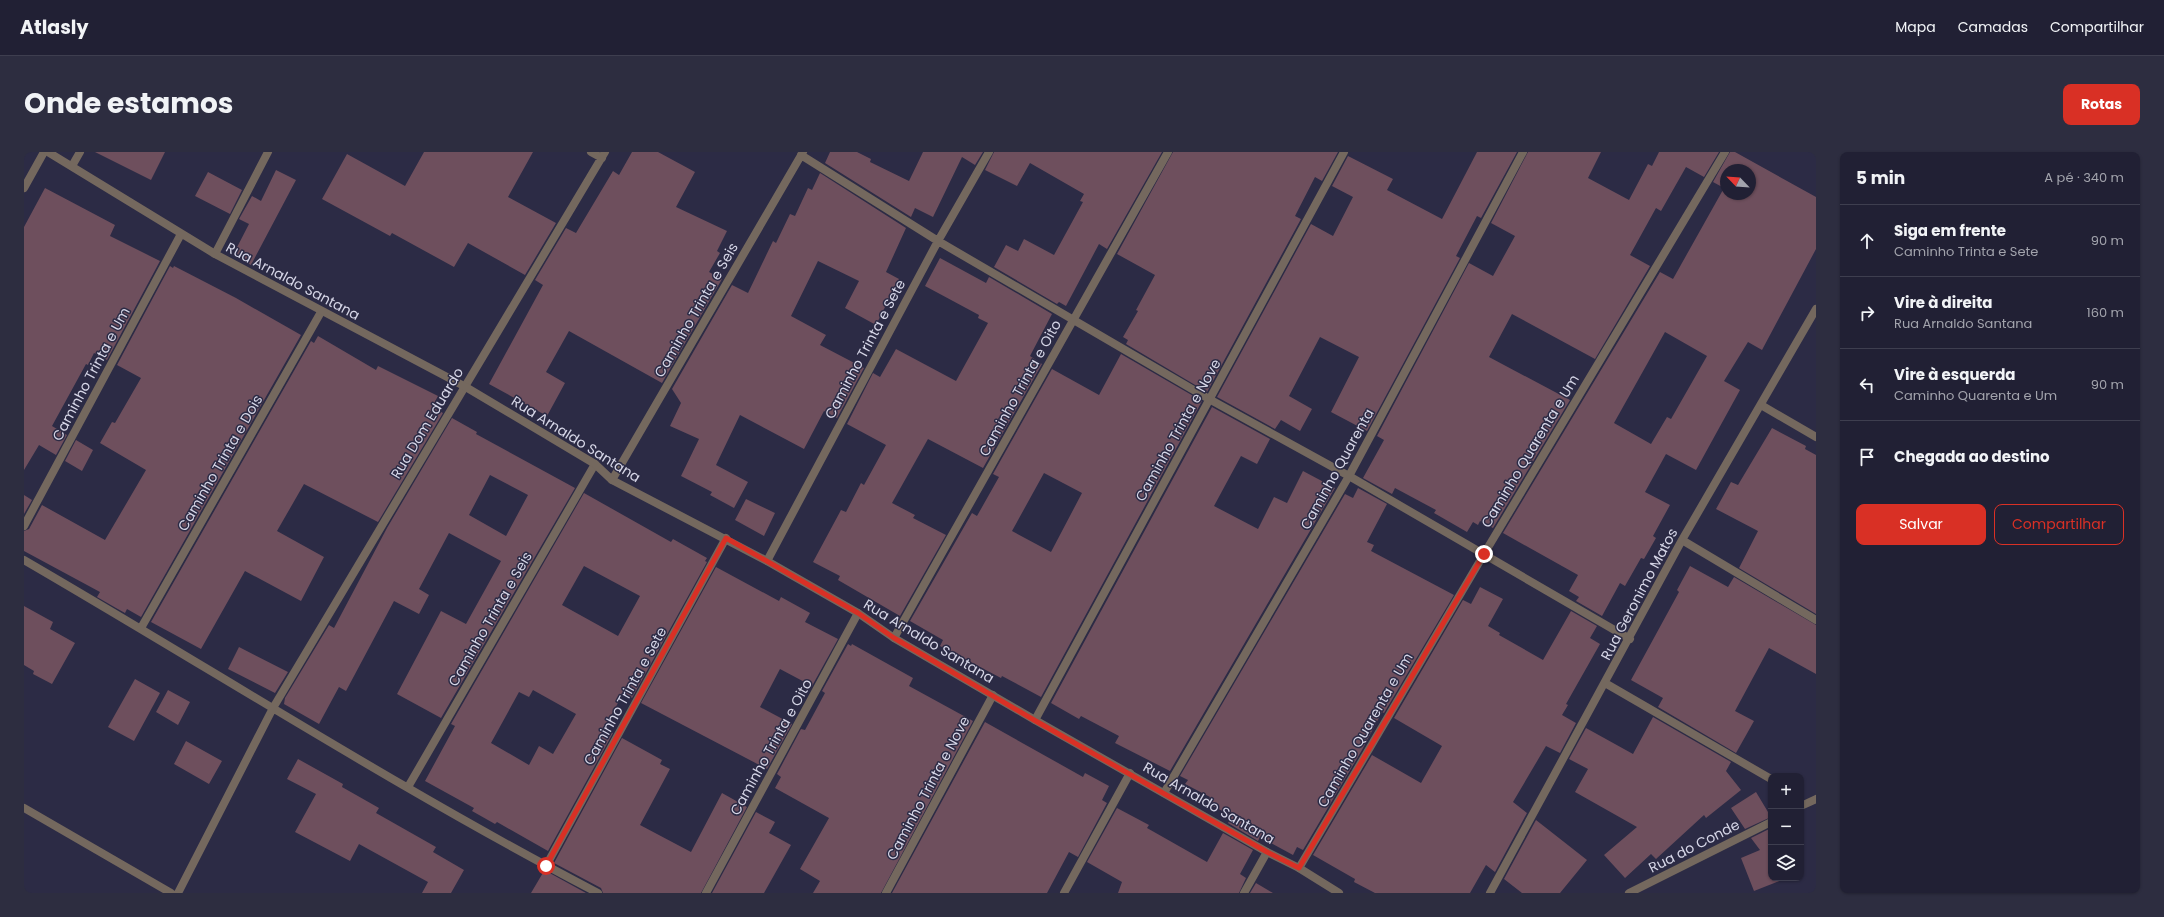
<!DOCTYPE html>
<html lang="pt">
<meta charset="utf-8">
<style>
:root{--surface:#212034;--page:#2d2d40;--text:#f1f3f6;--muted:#a2a3ac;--line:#3e3e4f;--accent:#d93025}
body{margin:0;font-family:Poppins,sans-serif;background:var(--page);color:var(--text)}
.controls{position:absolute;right:12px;bottom:12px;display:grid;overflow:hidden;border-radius:8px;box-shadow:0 1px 3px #0004}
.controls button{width:36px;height:36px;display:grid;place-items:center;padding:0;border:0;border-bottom:1px solid var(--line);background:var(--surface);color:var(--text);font:20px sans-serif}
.compass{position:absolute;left:1696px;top:12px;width:36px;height:36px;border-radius:50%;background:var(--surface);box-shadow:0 1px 3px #0004;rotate:295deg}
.stop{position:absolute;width:12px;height:12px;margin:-9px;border:3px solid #d93025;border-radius:50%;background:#fff}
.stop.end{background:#d93025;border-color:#fff;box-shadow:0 1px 4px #0008}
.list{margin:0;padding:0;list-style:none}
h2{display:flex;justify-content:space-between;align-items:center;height:52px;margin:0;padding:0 16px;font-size:17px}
h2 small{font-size:13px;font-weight:400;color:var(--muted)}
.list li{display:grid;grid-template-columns:26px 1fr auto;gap:12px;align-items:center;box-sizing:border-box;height:72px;padding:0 16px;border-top:1px solid var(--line)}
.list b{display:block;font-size:15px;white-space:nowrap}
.list p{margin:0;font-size:13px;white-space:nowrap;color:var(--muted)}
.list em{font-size:13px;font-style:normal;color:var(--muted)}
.actions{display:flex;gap:8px;padding:12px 16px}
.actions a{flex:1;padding:9px 0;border:1px solid var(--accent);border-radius:8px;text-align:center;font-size:14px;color:var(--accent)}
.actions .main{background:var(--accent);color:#fff}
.icon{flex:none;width:22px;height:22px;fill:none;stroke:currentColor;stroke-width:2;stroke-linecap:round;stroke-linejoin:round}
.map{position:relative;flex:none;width:1792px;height:741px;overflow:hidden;border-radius:8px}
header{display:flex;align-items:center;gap:24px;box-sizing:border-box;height:56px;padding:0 20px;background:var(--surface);border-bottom:1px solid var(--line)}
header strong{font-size:19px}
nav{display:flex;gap:22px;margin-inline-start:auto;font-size:14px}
.intro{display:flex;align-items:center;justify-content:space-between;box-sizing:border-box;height:96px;padding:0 24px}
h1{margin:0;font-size:28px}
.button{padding:10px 18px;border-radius:8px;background:var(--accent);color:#fff;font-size:14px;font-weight:700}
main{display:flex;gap:24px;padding:0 24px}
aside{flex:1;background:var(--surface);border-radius:8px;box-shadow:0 1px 3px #0004}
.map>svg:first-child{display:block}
.building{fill:#6e4f5d;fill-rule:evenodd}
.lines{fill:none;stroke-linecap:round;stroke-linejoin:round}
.minor{stroke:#74685e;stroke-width:8}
.tertiary{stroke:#74685e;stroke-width:8}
.route{stroke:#d93025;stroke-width:5}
.labels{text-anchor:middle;stroke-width:3;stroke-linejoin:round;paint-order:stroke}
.street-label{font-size:14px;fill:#d6d6e7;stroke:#2c2b45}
</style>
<header>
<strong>Atlasly</strong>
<nav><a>Mapa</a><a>Camadas</a><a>Compartilhar</a></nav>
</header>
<div class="intro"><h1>Onde estamos</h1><a class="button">Rotas</a></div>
<main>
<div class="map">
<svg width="1792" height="741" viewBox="0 0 1792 741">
<rect width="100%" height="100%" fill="#2c2b45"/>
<path class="building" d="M71 0H141L127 28Z
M400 0H509L484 45 532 71 501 123 444 91 430 115 368 81 366 84 298 47 323 2 381 34Z
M608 0H634L671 20 652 55 703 79 693 99 696 101 685 120 698 127 638 231 545 179 522 220 541 231 523 264 465 232 519 133 511 128 542 76 552 81 589 19 595 23Z
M806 0H833L847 7 846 10 885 29 899 0H959L951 13 938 5 909 65 891 56 887 65 801 11Z
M970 0H1138L1083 97 1075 92 1042 154 1035 150 1033 152 970 115 982 93 994 99 1000 87 1030 103 1059 50 1056 49 1060 42 1006 11 993 34 961 18Z
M1149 0H1314L1298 29 1291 25 1271 64 1277 67 1183 240 1102 192 1104 188 1099 185 1114 159 1112 158 1131 123 1093 102Z
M1453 0H1493L1457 66 1453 64 1432 104 1436 106 1343 279 1307 260 1335 205 1296 185 1265 244 1288 257 1276 279 1257 268 1251 277 1193 245 1287 72 1309 84 1329 45 1308 34 1324 4 1369 27 1363 38 1418 67Z
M1504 0H1577L1564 26 1605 48 1624 12 1628 14 1635 0H1695L1680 25 1662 15 1637 59 1632 56 1606 103 1626 114 1571 207 1488 162 1465 205 1546 248 1469 376 1456 369 1454 373 1449 370 1443 380 1410 361 1412 358 1371 336 1368 342 1339 326 1360 288 1353 284 1445 111 1469 124 1491 84 1467 71Z
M1706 0H1711L1792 45V97L1738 198 1724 190 1700 229 1716 238 1672 318 1642 302 1621 340 1646 353 1629 384 1632 386 1620 407 1617 406 1601 434 1596 431 1578 464 1552 449 1555 445 1545 439 1554 423 1479 381 1636 120 1649 127 1700 36 1689 30ZM1702 18H1726V42H1702ZM1641 180 1683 204 1647 267 1643 265 1627 292 1590 271Z
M252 18 272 28 227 113 209 103 225 72 215 67 228 44 237 49Z
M184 20 218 38 206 62 171 44Z
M796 21 882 76 862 120 875 127 852 173 821 156 835 129 794 109 767 164 802 183 796 193 840 216 813 266 800 259 780 297 716 263 692 313 724 330 710 356 686 343 688 340 657 324 675 287 646 274 657 251 648 237 708 133 724 141 749 89 752 91 766 62 771 64 784 36 788 38Z
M21 36 91 73 86 84 136 109 83 208 70 201 64 213 62 212 28 274 43 283 32 303 15 293 0 318V75Z
M916 106 962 131 965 125 1028 162 1006 204 1018 212 959 316 904 287 868 351 891 363 889 366 922 383 876 464 814 428 816 424 789 410 817 358 822 360 837 331 840 333 862 293 823 272 849 221 856 225 872 197 932 229 964 171 954 166 955 163 901 134Z
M146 114 149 116 150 114 212 146 277 183 117 465 103 457 101 461 92 456 73 445 76 440 0 399V379L5 377 18 353 81 388 122 318 76 291 88 270 91 271 117 226 93 213Z
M294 184 352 218 354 214 414 244 408 255 419 261 354 370 280 332 253 379 300 405 277 449 221 419 177 497 127 470 287 189 290 191Z
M1097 202 1178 249 1017 545 978 524 977 526 916 494 919 488 886 469 948 361 953 364 975 325 969 322 1028 217 1075 243ZM1020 321 1058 341 1027 400 988 379Z
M1188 255 1246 287 1233 312 1217 304 1190 354 1234 377 1250 345 1263 351 1279 319 1311 336 1146 619 1091 591 1095 584 1057 564 1055 567 1027 551Z
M428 266 453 280 452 282 551 336 417 566 373 542 417 459 442 472 477 409 425 381 395 437 405 443 395 462 370 449 322 539 315 535 295 572 260 552 261 546 305 473 310 476 363 376ZM466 323 504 343 482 384 445 363Z
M1748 276 1782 294 1781 297 1792 303V462L1715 416 1734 379 1692 357 1707 330 1714 333Z
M52 288 69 298 58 319 41 309Z
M1334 336 1363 352 1343 390 1350 393 1347 399 1430 443 1360 561 1358 560 1338 598 1279 698 1273 695 1269 703 1236 685 1234 689 1204 671 1208 664 1183 651 1186 645 1161 632 1164 628 1156 624 1321 342 1329 346Z
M560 341 647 390 649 387 683 406 681 409 683 410 608 546 599 542 580 576 589 581 524 699 473 670 471 672 448 659 450 656 401 629 431 574 427 572ZM560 414 616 444 594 484 538 453ZM509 538 552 562 529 602 515 594 505 613 467 591 495 540 505 545Z
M0 343 8 348 0 362Z
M722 347 751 361 740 384 711 368Z
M1666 414 1704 435 1710 425 1792 473V522L1745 496 1711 559 1730 569 1712 601 1634 555 1639 546 1607 528 1655 440 1653 438Z
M692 415 755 449 757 445 786 461 781 470 814 487 788 534 756 517 736 555 768 572 743 617 617 551Z
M1456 435 1479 447 1464 474 1476 481 1475 483 1519 508 1547 459 1573 474 1566 486 1576 492 1542 552 1544 553 1538 563 1552 571 1536 601 1522 594 1489 650 1503 661 1471 720 1462 713 1446 741H1351L1330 730 1331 727 1289 703 1348 603 1397 631 1418 594 1370 566 1439 448 1447 452Z
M0 454 29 470 26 477 51 491 28 532 9 522 10 519 0 513Z
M824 492 827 494 828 492 889 526 885 534 949 569 857 741H789L796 729 776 717 805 666 751 636 757 625 753 622 777 577 781 578 801 541 798 539Z
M215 495 264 520 251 541 204 517Z
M111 527 136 541 110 589 84 575Z
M144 538 166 550 154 573 132 560Z
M1629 565 1707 610 1702 619 1717 638 1682 666 1680 663 1632 707 1627 702 1601 726 1580 703 1613 675 1551 640 1564 617 1545 607 1562 576 1609 602Z
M961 570 1059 625 1061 621 1085 634 1078 648 1083 651 1054 705 1045 700 1023 741H868Z
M598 586 638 608 636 612 646 617 616 673 667 700 698 641 723 655 677 741H579L577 736 530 711Z
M162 589 198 609 185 632 150 612Z
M274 607 319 632 318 635 355 656 352 661 412 695 409 700 440 718 427 741H398L404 730 335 692 326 709 271 680 292 642 263 627Z
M1732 640 1747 665 1721 677 1707 656Z
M1093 656 1125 673 1123 676 1183 710 1199 681 1229 698 1216 722 1222 726 1215 741H1094L1098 730 1063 710Z
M732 660 751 670 745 681 767 693 740 741H688Z
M1512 668 1563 708 1536 741H1498L1480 727Z
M1747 676V726H1763L1730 739 1717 706 1736 698 1727 686Z
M520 719H522L562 741H507Z
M1232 731 1249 741H1226Z"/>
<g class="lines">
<path class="minor" d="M567 0 578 6
M777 3 914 89 1185 247 1325 324 1606 487
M48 14 56 0
M0 36 20 0
M191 102 244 0
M1737 253 1792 285
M588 328 779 0
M0 374 157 82
M1658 388 1792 468
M0 408C191 519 378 639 574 741
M743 409 914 89 965 0
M117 476 297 160
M870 486 1144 0
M1581 531 1747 627
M1011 568 1320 0
M384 635 571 312
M1140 641 1325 324 1499 0
M1777 654 1792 647
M0 656 147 741
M522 714 702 386
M1275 716 1460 402 1701 0
M154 741 249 556 581 0
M682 741 834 461
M862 741 969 543
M1040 741 1106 621
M1220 741 1243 700
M1466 741 1658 388 1792 157
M1605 741 1747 670"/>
<path class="tertiary" d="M24 0 191 102 440 234 571 312 588 328 743 409 834 461 870 486 1011 568 1243 700 1275 716 1315 741"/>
</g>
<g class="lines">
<path class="route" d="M522 714 702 386 834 461 870 486 1010 568 1243 700 1275 716 1460 402"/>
</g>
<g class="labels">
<g class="street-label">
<text transform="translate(269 129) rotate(28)" y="5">Rua Arnaldo Santana</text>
<text transform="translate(672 158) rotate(-60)" y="5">Caminho Trinta e Seis</text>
<text transform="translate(841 197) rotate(-62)" y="5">Caminho Trinta e Sete</text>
<text transform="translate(67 222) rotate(-62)" y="5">Caminho Trinta e Um</text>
<text transform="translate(996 236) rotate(-61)" y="5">Caminho Trinta e Oito</text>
<text transform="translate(403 271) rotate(-59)" y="5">Rua Dom Eduardo</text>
<text transform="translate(1154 278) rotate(-61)" y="5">Caminho Trinta e Nove</text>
<text transform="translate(552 287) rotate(32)" y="5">Rua Arnaldo Santana</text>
<text transform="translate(1506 299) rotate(-59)" y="5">Caminho Quarenta e Um</text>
<text transform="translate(196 311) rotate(-60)" y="5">Caminho Trinta e Dois</text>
<text transform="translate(1313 317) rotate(-61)" y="5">Caminho Quarenta</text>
<text transform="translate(1615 442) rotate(-62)" y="5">Rua Geronimo Matos</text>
<text transform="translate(466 467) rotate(-60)" y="5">Caminho Trinta e Seis</text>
<text transform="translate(905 489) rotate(31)" y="5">Rua Arnaldo Santana</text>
<text transform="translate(601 544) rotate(-61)" y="5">Caminho Trinta e Sete</text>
<text transform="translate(1341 578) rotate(-60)" y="5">Caminho Quarenta e Um</text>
<text transform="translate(747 595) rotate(-61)" y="5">Caminho Trinta e Oito</text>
<text transform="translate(904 636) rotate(-62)" y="5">Caminho Trinta e Nove</text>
<text transform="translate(1185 651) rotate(30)" y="5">Rua Arnaldo Santana</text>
<text transform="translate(1670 694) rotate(-27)" y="5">Rua do Conde</text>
</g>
</g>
</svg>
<div class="controls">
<button>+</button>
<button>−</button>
<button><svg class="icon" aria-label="layers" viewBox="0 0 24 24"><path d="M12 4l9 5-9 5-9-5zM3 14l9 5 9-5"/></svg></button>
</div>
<svg class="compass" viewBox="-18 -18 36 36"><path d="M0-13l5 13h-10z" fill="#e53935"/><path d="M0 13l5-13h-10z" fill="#a2a3ac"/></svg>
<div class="stop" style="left:522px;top:714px"></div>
<div class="stop end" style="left:1460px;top:402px"></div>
</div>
<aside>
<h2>5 min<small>A pé · 340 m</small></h2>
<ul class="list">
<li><svg class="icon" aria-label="ahead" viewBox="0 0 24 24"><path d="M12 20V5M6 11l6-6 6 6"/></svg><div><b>Siga em frente</b><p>Caminho Trinta e Sete</p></div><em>90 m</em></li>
<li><svg class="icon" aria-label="right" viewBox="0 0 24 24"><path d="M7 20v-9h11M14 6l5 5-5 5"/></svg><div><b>Vire à direita</b><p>Rua Arnaldo Santana</p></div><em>160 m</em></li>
<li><svg class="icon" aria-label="left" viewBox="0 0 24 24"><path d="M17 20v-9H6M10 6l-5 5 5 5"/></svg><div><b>Vire à esquerda</b><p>Caminho Quarenta e Um</p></div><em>90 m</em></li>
<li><svg class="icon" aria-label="arrive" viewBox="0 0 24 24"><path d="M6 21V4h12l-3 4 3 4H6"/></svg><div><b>Chegada ao destino</b></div></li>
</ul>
<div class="actions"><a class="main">Salvar</a><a>Compartilhar</a></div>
</aside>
</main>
